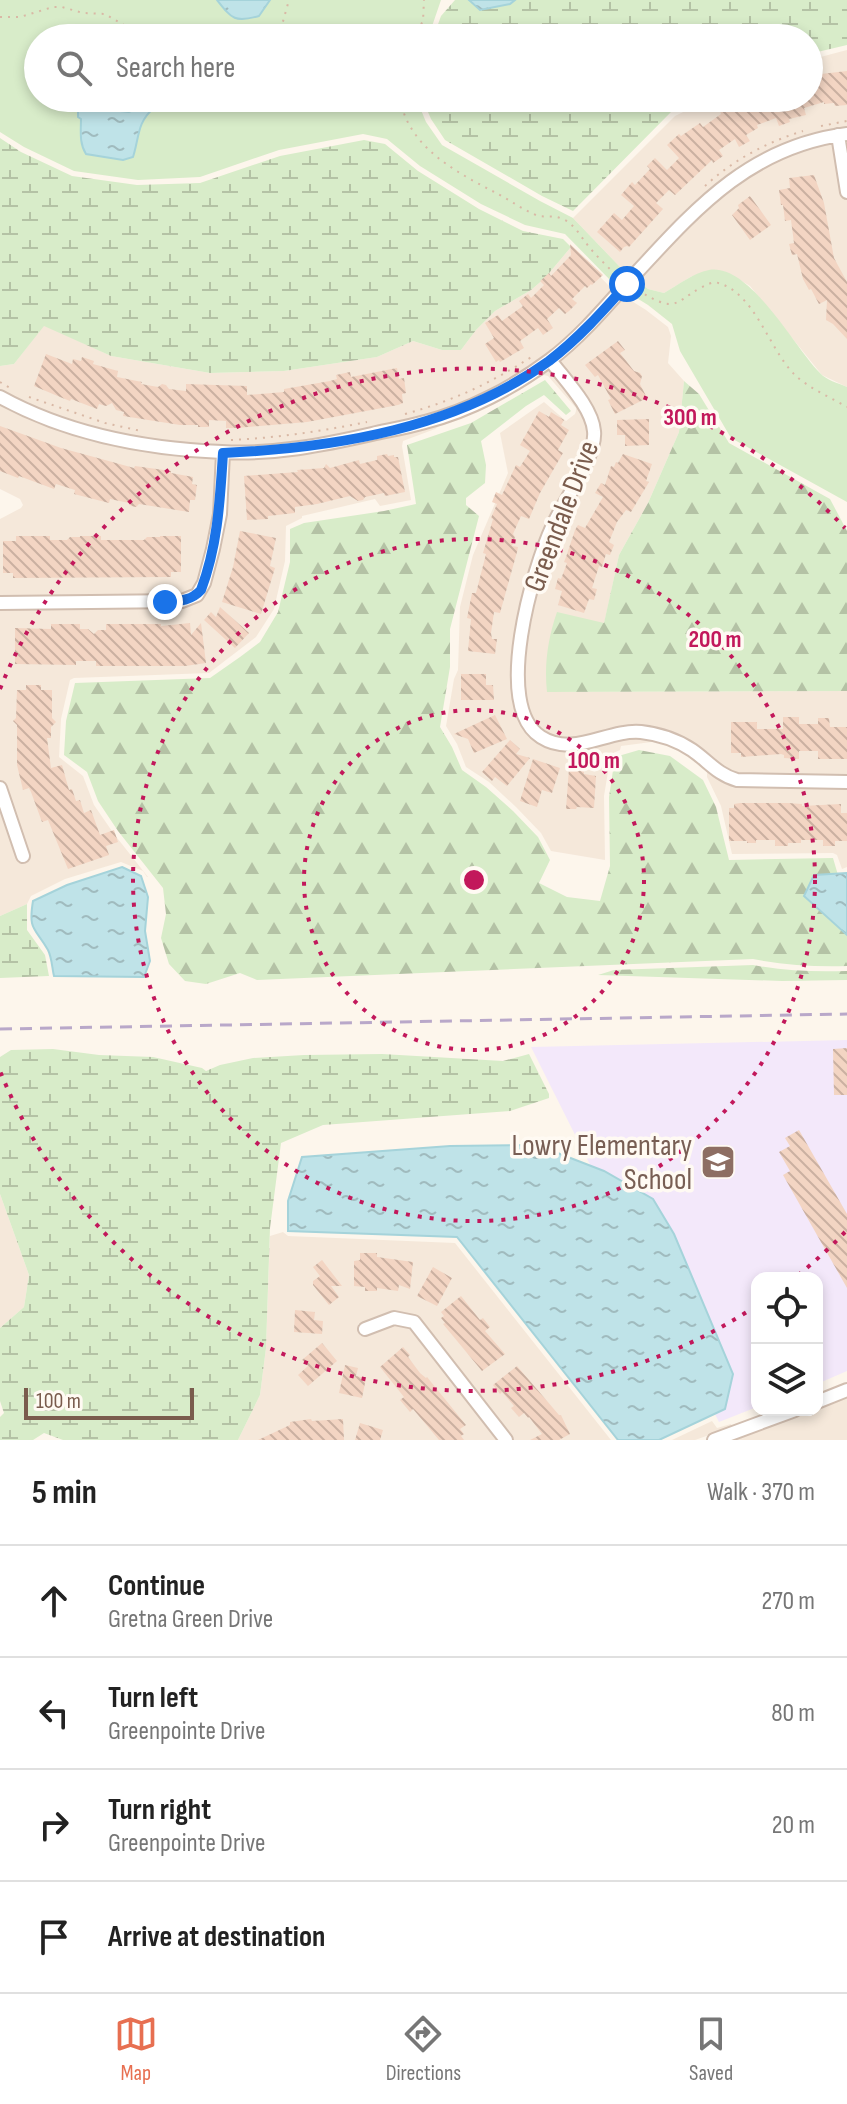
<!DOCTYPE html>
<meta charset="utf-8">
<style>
:root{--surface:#fff;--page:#f2f2f2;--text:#222;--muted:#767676;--line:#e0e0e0;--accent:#e76f51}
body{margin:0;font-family:"Sofia Sans Condensed",sans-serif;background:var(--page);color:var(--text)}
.controls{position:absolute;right:24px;bottom:24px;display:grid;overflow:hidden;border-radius:16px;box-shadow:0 4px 12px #0003}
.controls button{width:72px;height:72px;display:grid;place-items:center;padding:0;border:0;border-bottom:2px solid var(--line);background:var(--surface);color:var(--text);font:40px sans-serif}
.scale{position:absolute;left:24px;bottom:20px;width:170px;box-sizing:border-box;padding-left:8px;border:4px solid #7a5c4d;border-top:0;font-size:22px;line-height:28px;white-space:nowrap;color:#7a5c4d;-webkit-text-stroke:6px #fffaf3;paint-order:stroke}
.stop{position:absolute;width:24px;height:24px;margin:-18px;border:6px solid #1a73e8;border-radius:50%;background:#fff}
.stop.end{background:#1a73e8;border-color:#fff;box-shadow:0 2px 8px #0008}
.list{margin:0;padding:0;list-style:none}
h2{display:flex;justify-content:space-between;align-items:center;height:104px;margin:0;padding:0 32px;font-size:34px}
h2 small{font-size:26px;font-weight:400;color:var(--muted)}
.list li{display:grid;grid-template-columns:52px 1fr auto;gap:24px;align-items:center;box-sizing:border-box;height:112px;padding:0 32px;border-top:2px solid var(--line)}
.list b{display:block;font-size:30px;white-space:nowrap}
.list p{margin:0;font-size:26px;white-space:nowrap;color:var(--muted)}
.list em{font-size:26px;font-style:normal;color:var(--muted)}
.icon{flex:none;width:44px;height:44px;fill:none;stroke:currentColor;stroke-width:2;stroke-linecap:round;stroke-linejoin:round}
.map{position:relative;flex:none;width:847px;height:1440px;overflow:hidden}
.search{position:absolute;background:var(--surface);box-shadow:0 4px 12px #0003;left:24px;right:24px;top:24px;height:88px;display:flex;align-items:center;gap:20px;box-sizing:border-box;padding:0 28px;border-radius:44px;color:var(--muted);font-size:30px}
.sheet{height:552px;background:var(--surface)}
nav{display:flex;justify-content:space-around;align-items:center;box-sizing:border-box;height:112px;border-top:2px solid var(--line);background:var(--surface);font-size:22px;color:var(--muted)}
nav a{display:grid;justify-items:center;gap:4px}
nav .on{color:var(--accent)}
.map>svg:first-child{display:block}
.residential{fill:#f5e8da}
.education{fill:#f3e8fa}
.green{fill:#d8ecc9}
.forest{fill:url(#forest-firs)}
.wetland{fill:url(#wetland-marsh)}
.water{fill:url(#water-ripples);stroke:#a5d3da;stroke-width:2}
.building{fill:url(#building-back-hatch)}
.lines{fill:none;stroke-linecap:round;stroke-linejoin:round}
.street-casing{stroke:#d1beb0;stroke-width:16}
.path{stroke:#d9b8a5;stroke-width:2;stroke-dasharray:2 6;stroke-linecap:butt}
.street{stroke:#fff;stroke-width:12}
.rail{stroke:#b9a8c9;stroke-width:3;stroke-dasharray:12 8;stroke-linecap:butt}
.route{stroke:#1a73e8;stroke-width:10}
.ring{fill:none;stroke:#c2185b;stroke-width:4;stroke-dasharray:4 8}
.labels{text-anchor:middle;stroke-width:7;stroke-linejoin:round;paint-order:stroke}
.street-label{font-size:30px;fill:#7a5c4d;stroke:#fffaf3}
.education-label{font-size:30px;fill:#785e54;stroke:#fffaf3;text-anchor:end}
.centre{fill:#c2185b;stroke:#fffaf3;stroke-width:4}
.ring-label{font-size:24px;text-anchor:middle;font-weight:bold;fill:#c2185b;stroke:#fffaf3;stroke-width:7;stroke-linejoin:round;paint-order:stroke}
</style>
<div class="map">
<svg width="847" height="1440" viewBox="0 0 847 1440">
<defs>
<pattern id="forest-firs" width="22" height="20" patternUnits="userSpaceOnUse" patternTransform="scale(2)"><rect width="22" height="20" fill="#d8ecc9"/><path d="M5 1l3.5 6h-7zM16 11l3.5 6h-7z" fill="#b4c2a5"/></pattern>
<pattern id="wetland-marsh" width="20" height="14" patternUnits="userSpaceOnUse" patternTransform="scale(2)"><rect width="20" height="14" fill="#d8ecc9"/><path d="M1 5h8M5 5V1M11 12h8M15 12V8" fill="none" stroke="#b4c2a5"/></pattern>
<pattern id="water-ripples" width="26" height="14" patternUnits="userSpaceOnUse" patternTransform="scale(2)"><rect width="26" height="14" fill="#bfe3e8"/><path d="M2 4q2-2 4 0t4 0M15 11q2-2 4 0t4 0" fill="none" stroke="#a0bbbe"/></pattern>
<pattern id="building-back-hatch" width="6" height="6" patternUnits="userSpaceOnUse" patternTransform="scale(2)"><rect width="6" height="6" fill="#f3d5c3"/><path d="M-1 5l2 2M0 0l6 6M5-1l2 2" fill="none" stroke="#cab0a1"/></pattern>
</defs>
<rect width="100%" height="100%" fill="#fdf6ec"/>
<path class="residential" d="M847 50V387L822 375 750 286 728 273 692 276 664 293 648 289 620 267 573 218 675 116 712 98H809V60Z
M571 247 611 288 646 310 668 327 671 336 668 363 684 381 679 432 648 503 619 555 604 624 547 692 847 691V867L842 869 837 855 833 853 732 854 721 806 707 777V762L674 739 621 746 620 750 611 754 604 796 605 860 551 851 541 833 516 807 489 782 466 767 457 744 446 726 454 679 458 670 460 607 473 555 508 473 500 433 544 402 566 421 575 414 576 411V408L548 376 544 375 482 410 469 405 435 429 403 441 402 446 411 500 380 506 375 499 302 516V518L286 526 285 561 274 609 256 637 209 673 74 678 70 680 61 719 59 757 83 776 94 805 114 834 148 877H147L143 871 121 862 65 879 31 896 27 904 0 916V519L21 508 23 505 20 499 0 489V366L14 364 44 325 111 356 210 373 284 371 377 357 413 341 442 350H461L476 330 495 311 531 290 545 278Z
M0 1194 29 1275 24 1307 0 1328Z
M283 1232 288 1236 455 1243 611 1440H514L419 1318 395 1311 358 1324 361 1336 394 1324 411 1328 498 1440H238L260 1395 266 1348 270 1236Z
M847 1398V1440H733L817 1410Z
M712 1421 717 1428 731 1424 732 1427 695 1440H672Z"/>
<path class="education" d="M847 1040V1371L817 1384V1278H757V1407L719 1422 531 1047Z"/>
<path class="green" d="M0 0H441L428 38H38V98H416L426 122 442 145 540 201 573 218 620 267 648 289 664 293C678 285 693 273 709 270 750 263 794 347 820 373 826 380 838 383 847 387V502L731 438 680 351 672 324 648 305 614 284 565 234 525 225 481 204 420 166 387 139 363 134 279 150 200 177 138 180 74 171 24 147 0 132Z"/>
<path class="forest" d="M545 380 571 411 566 415 544 395 526 406 481 441 486 465 485 483 466 498V505L479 516 450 629V667L440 727 452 747 462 770 486 787 513 811 538 837 550 860 539 883 567 897 600 901 610 866 609 797 615 757 639 750 670 756 703 780 716 807 729 860 833 858 838 875H814L847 935V966C815 967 784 965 753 959L257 980 240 973 206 984 185 981 169 964 161 938 166 914 163 888 118 831 98 801 87 772 64 755 66 721 75 683 210 678 240 657 260 642 278 612 290 562V529L304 523 384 511 416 504 407 445 471 423Z
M684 381 699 394 729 443 830 499 847 531V691L547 692C544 665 548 638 557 612L604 623 619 555 648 503 679 432Z
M753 965C784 971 815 972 847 971V980L782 981 598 975 614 970Z"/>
<path class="wetland" d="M455 0H469L480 10 510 4 515 0H847V45L809 54V38H433L441 16Z
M422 98H700L671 112 573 211 542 196 445 140 431 119Z
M0 138 21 152 72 176 137 185 200 183 280 156 364 140 385 144 418 171 479 209 523 231 563 239 571 247 545 278 531 290 495 311 476 330 461 350H442L413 341 377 357 284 371 210 373 111 356 44 326 14 364 0 366Z
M27 904V930L45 955 49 976 0 978V916Z
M53 1049 99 1055 153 1057 202 1068 206 1071 220 1065 253 1058 304 1055 382 1054 503 1061 529 1054 549 1094V1098L510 1111 323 1125 281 1143 270 1228 266 1348 260 1395 238 1440H63L44 1433 33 1440H0V1417L4 1413 0 1401V1328L24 1307 29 1275 0 1194V1057L11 1050Z"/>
<path class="water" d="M217 0H270L259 16C235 23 232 19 217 0Z
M469 0H515L510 4 480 10Z
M142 103 152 107 153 109C137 122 139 139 133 157L123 160 86 154C79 143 81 131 81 119L78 117V109L85 107 129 112 136 109Z
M122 867 141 876 148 897 145 931 150 961 144 977 54 976C52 968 52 958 48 950 35 927 28 931 33 901L67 885Z
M847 873V935L804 896 814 875Z
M537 1145 604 1171 653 1199 674 1234 733 1374 725 1409 659 1440H618L457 1237 288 1231V1201L302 1157 450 1146Z"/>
<path class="building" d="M847 71V105L835 106 834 103 824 104V102L804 108 806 115 789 119 790 122 779 126 776 118 757 125 758 128 746 135 750 141 739 147 735 139 719 150 723 156 713 163 712 160 675 195 669 190 656 203 663 209 629 247 627 246 624 247 620 252 597 232 614 213 622 220 634 206 621 195 632 182 635 185 650 169 647 166 655 158 667 170 679 158 667 145 679 134 681 136 700 123 703 127 721 114 720 111 730 106 733 111 757 98H809V78L821 74Z
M814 175 824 203 834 258 847 282V339L833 324 826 320 827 300 819 304 811 289 809 290 803 279 797 254 792 255 789 244 794 243 791 220 785 221 783 205H781L779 190 790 188 789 178Z
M750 196 771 225 750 240 732 215 739 208 738 205Z
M570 244 603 275 592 285 591 284 587 288 585 286 572 299 577 303 569 311 565 314 559 308 547 319 553 328 543 335 538 328 520 341 524 348 500 362 499 360 496 362 485 344 494 338 485 323 498 315 502 321 523 306 519 301 528 294 531 298 544 285 540 281 549 273 551 276 571 255Z
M618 341 625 350 620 353 634 371 640 373 642 376 640 384 647 398 615 414 608 400 611 399 598 375 595 377 585 365Z
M46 354 72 364 73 359 81 361 82 357 94 361 93 364 118 371 117 377 142 382 141 384 158 387 162 384 166 385 169 389 186 391V384L247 386V395L284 392V389L330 381 337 379 336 375 350 372 351 377 397 368 399 379 404 378 406 393 402 394 403 403 398 405 307 422 237 428H226V421L209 420V427H198V425H180L123 416 124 412 116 410 112 403 106 406 99 404 97 409 71 399 70 401 60 397 34 386Z
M539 411 549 417 551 412 564 420 561 425 569 430 558 450 563 453 540 493 529 519 521 516 513 534 515 537 512 546 518 547 517 552 500 613 494 612 491 633 492 639H497L495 654 468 651 471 619 467 618 472 593H476L486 554 483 553 493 519 491 518 497 504 492 502 496 492 502 495 516 465 520 467 530 451 520 445Z
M649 419V445L625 446V435H617V420Z
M0 426 61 448 105 460 134 468 135 466 171 471V473L193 477 192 484 197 485 195 500H190L189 512 139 504 136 507 131 506 129 503 110 499 109 503 74 494 75 490 56 484 54 489 19 476 18 478 0 471Z
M387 454 388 456 394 455V457H398L405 492 385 496 384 493 365 497 363 500 358 501 350 496 317 504 295 507V513L268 516V519L247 520 244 476 298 472 297 470 324 468 326 464 330 468 359 460 360 464 377 460V456Z
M623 454 652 464 646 481 649 482 631 512 626 510 617 522 609 542 614 545 610 555 606 554 602 567 599 566 592 588 597 589 594 600 589 599 584 613 558 605 562 591 555 589 558 578 561 579 567 563 564 562 566 557 575 530 578 525 585 528 603 497 595 493 601 483 605 485 611 466 614 467 616 462 618 463Z
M240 531 276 538 270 566 275 568 261 614 222 602 233 567Z
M16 536H50V540H67L70 537H80V536H101V540H144L147 537H160V536H181V572H171V577L13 578V573H3V541H16Z
M220 607 249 633 235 648 204 620 211 612 216 617Z
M190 623 191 635 201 623 206 663 185 666H96V661H76V665L15 664V628L51 629V624H80V629H88L94 634 98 630H106V624H161V626Z
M461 674H486V685H493L494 700H461Z
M26 685H41V690H52V718L56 722 51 727V738H47L51 768 62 765 69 790 72 789 76 801 80 800 84 813 91 810 100 835 114 830 118 842 106 846 109 855 68 869 48 820 42 822 31 792 29 788 23 790 17 765V725L13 721 16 718 17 690H26Z
M495 715 507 739 474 753 468 739 454 734Z
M783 717H799V724H818V718H829L830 727H847V759H818V751H799V759L784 758V755L781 754 741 757V753H731V722H757V729H783Z
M510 740 520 749 516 754 530 758 507 786 495 777 492 781 482 772Z
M533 759 560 768 552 793 542 790 537 807 520 801Z
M569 768H580L584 770V774L596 776 594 808 577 807 576 809H566Z
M740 803H788L802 804V806L841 804V813H847V841H835V846H823V840H801V843H788V846H775V840H756V843H747V841H729V808H734V804Z
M847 1048V1095H834L833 1049Z
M799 1130 847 1214V1288L783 1175 790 1171 779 1152 790 1146 785 1138Z
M360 1253H377V1257L413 1262 410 1289 399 1285 398 1291 377 1288V1291H365V1287L354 1286V1261L360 1260Z
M322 1260 342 1286H331L339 1297 329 1305 313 1285V1281L320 1276 313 1267Z
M433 1267 452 1278 437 1306 417 1296Z
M461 1296 480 1320 483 1318 490 1327 485 1331 505 1354 482 1371 443 1324 445 1323 441 1318 444 1316 441 1312Z
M295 1310 315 1312 314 1320 323 1321 322 1334 294 1332Z
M322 1343 337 1361 308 1386 298 1375 308 1366 302 1360Z
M403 1347 410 1355 408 1357 420 1373 426 1378 427 1377 466 1425 460 1429 464 1434 461 1436 464 1440H439L413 1409 410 1412 400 1400 404 1397 380 1367Z
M345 1365 358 1368 356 1376 366 1378 362 1398 339 1393Z
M517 1366 559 1415H561L570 1434 559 1440H530L542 1434 529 1417 528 1418 524 1413 519 1417 511 1408 514 1406 502 1392 500 1394 493 1385Z
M311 1419 312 1421 343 1419 344 1440H258L290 1425V1422Z
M360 1423 383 1430 380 1440H355Z"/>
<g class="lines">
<g class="street-casing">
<path id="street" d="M838 135 847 192
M550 360C564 379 592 407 594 431 597 455 564 501 553 525 533 568 492 706 541 737 574 758 607 729 641 732 659 734 677 740 692 750 708 761 718 775 737 780L847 782
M0 397C67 434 146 449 222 452 272 455 324 445 372 434 390 430 408 427 425 422 469 411 514 387 550 360 579 338 603 310 627 283 692 213 746 147 847 134
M0 603 182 601 197 595 204 583 213 549 220 514 223 453
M0 788 23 856
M365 1329 394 1318 414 1322 506 1440
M817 1402 847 1390
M714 1440 795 1410"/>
</g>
<path class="path" d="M0 17H20L53 7H62L83 13 105 14 146 38
M261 38H268
M270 38H276L280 32 289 0
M413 38 423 21 424 0
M400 98C408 148 458 173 498 194 511 201 522 209 536 215 544 218 553 215 560 218 573 222 579 234 586 243 595 255 606 265 616 275
M821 126 847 121
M705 186C733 160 767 142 803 131
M638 290C683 319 674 296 714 282 754 289 768 348 794 374 808 388 830 397 847 407
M0 382 12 389
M29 397 105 423 141 431
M405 414C455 400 489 384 533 356
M231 440C277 438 322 431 367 422"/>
<use href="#street" class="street"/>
<path class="rail" d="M0 1029 847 1014"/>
</g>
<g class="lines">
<path class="route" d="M165 602C179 601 191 601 201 590 218 545 220 499 223 453 336 448 456 428 549 361 578 339 603 311 627 284"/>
</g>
<g class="ring">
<circle cx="474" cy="880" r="170"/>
<circle cx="474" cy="880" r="341"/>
<path d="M845 1232A511 511 0 0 1 796 1277M756 1306A511 511 0 0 1 0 1071M0 689A511 511 0 0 1 845 528"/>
</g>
<defs>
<g id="school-square" transform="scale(1.8)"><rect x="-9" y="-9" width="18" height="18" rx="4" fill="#8d6e63" stroke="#fffaf3"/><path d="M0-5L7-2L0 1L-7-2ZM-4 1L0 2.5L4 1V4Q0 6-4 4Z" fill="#fff"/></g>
</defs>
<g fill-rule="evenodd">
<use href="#school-square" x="718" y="1162"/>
</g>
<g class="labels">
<g class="street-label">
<text transform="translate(561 516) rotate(-69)" y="10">Greendale Drive</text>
</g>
<g class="education-label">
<text x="692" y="1155">Lowry Elementary<tspan x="692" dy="34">School</tspan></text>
</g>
</g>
<circle cx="474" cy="880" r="12" class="centre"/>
<g class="ring-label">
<text x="690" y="425">300 m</text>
<text x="715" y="647">200 m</text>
<text x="594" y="768">100 m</text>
</g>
</svg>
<div class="controls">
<button><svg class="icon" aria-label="locate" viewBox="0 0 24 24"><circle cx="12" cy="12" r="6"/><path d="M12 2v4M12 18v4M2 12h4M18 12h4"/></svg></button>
<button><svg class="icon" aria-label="layers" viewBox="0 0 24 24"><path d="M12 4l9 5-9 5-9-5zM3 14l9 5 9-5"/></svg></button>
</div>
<div class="scale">100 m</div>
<div class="stop" style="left:627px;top:284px"></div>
<div class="stop end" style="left:165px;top:602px"></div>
<div class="search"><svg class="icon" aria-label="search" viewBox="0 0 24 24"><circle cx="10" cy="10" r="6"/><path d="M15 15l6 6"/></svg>Search here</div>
</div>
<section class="sheet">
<h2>5 min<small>Walk · 370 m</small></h2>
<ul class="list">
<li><svg class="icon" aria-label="ahead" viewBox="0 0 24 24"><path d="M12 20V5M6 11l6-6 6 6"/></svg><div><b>Continue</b><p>Gretna Green Drive</p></div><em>270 m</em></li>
<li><svg class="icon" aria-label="left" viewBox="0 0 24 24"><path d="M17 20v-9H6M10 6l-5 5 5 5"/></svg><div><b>Turn left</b><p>Greenpointe Drive</p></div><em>80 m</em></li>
<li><svg class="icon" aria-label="right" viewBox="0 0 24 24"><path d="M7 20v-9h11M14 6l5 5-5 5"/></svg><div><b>Turn right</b><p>Greenpointe Drive</p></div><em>20 m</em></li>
<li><svg class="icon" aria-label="arrive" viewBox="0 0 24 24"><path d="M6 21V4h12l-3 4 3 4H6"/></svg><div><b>Arrive at destination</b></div></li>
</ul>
</section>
<nav>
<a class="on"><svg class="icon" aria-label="map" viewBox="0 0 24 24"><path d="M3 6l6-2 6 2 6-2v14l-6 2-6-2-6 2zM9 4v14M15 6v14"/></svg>Map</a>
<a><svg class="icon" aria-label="directions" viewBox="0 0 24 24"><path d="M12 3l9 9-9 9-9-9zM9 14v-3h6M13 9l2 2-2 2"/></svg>Directions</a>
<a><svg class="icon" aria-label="saved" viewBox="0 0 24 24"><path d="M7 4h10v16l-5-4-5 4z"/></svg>Saved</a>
</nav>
